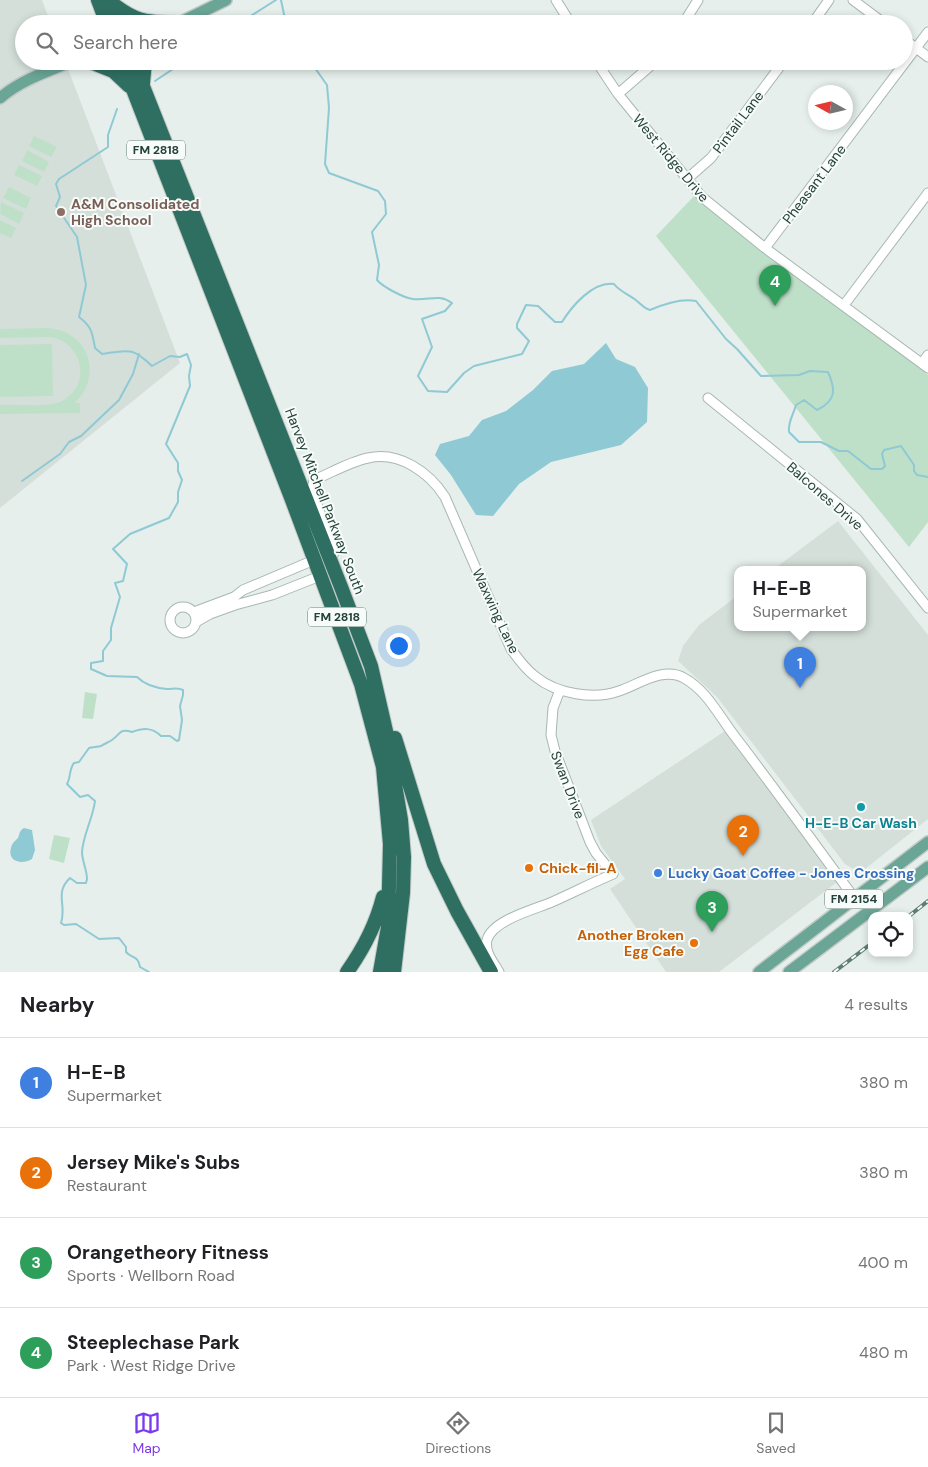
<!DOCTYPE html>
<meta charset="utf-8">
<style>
:root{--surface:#fff;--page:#f6f6f6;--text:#202124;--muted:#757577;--line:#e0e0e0;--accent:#7c3aed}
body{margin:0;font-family:"DM Sans",sans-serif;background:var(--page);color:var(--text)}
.controls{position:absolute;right:15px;bottom:15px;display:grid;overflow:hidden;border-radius:10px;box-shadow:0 2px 8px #0003}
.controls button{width:45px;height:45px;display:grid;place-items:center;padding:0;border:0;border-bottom:1px solid var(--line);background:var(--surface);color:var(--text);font:25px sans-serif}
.compass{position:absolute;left:808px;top:85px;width:45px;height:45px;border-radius:50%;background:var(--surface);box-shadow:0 2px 8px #0003;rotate:278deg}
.you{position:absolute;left:398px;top:645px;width:18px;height:18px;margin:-12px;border:4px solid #fff;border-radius:50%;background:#1a73e8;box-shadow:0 0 0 8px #1a73e833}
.badge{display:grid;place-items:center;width:32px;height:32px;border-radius:50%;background:var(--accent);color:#fff;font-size:16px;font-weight:700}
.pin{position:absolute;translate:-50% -41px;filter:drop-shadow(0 1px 2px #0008)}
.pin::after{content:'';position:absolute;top:26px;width:18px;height:15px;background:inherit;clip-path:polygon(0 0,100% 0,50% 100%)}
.popup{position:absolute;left:734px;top:566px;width:132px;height:65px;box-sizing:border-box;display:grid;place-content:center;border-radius:10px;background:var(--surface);filter:drop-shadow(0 1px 4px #0005);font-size:16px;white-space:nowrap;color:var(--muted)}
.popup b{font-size:19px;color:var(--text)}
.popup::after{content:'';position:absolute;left:50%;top:100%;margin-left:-10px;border:10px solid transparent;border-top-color:var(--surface)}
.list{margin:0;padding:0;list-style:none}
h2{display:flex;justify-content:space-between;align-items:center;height:65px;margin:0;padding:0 20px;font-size:21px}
h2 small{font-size:16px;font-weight:400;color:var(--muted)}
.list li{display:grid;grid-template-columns:32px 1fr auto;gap:15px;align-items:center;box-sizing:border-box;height:90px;padding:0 20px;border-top:1px solid var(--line)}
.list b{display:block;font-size:19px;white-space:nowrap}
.list p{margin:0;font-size:16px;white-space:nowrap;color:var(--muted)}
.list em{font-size:16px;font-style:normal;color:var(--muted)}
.icon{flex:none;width:28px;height:28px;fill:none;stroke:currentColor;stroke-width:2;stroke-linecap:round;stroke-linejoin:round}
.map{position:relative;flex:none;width:928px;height:972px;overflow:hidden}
.search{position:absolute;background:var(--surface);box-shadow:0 2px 8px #0003;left:15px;right:15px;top:15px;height:55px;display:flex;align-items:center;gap:12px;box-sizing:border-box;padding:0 18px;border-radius:28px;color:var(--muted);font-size:19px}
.sheet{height:425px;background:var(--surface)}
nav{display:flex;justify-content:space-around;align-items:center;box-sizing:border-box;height:70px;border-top:1px solid var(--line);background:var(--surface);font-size:14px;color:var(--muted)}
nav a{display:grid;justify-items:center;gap:2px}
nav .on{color:var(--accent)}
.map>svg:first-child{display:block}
.built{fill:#d4dfda}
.green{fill:#bfe0c8}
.water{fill:#8ec9d4}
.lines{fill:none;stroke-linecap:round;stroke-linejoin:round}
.stream{stroke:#8ec9d4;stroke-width:2}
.minor-casing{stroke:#a8b8b2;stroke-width:11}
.major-casing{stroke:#c2cac8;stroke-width:14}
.highway-casing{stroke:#c2cac8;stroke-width:16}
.minor{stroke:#fff;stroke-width:9}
.major{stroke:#6aa596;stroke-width:11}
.highway{stroke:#2f6f62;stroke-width:14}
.rail-casing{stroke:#5f7d75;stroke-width:4}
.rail{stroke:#f7fbf9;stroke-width:2;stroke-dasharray:5.5;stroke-linecap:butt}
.education-dot{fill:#8d6e63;stroke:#f7fbf9;stroke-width:2}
.culture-dot{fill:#0f9aa8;stroke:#f7fbf9;stroke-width:2}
.food-dot{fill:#e8710a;stroke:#f7fbf9;stroke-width:2}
.shop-dot{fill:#3f7fe0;stroke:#f7fbf9;stroke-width:2}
.labels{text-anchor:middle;stroke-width:4;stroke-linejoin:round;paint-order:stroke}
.shield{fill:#f7fbf9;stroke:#637a73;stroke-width:1}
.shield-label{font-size:12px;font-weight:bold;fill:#24423a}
.street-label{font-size:14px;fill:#24423a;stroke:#f7fbf9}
.education-label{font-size:14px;font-weight:bold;fill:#785e54;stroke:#f7fbf9;text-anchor:start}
.culture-label{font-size:14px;font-weight:bold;fill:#0d838f;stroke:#f7fbf9}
.food-label{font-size:14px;font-weight:bold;fill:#c56008;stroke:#f7fbf9;text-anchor:start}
.shop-label{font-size:14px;font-weight:bold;fill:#366cbe;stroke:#f7fbf9;text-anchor:start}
</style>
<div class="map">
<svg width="928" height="972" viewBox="0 0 928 972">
<rect width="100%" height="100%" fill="#e6efeb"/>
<path class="built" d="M0 0H42L51 24H24V61H65L180 363 0 508Z
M838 521 928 635V819L860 873 845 864 717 697 678 661 683 646 699 625 737 596 738 627H862V569H774Z
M725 731 837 882 719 972H666L610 889 625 879 601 846 591 820Z"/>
<path class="green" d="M34 136 57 147 51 157 29 146Z
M27 150 49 162 44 172 22 161Z
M19 165 42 176 37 186 14 175Z
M9 187 31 198 26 209 3 198Z
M694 196 928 375V522L909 547 656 236Z
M1 202 24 213 19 224 0 214Z
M0 220 16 228 11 238 0 233Z
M47 328C88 330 104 374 75 403H80V413L0 414V405C17 404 48 408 62 401 92 385 83 343 51 337L0 338V329Z
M52 344 53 396 0 397V345Z
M85 692 97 694 93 719 82 718Z
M54 835 70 838 64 863 49 859Z"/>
<path class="water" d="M606 343 616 359 635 367 648 388 647 422 621 445 551 462 519 484 493 516 476 515 451 475 435 455 440 444 469 436 482 420 506 411 533 390 552 371 584 364Z
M24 828 32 830 35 850 32 859C22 865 7 862 11 848 12 843 15 841 18 838 20 833 19 831 24 828Z"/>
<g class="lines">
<path class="stream" d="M281 0 286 24
M238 24 276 0
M310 61 327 85 329 108 325 164 329 173 378 191 385 201 386 214 372 232 379 265 377 280C383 287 404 298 413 299 429 301 438 293 452 303L445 311 422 319 432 347 418 376 428 391 447 392 464 373 474 366 522 354 529 341 517 328V324L526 305 538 306 555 322H562C572 306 593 281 614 284 620 292 629 294 637 301 642 305 643 308 650 310 664 304 681 298 696 301L726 339 737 349 761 376 799 375 810 371 828 372C836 390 836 401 817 410L804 400 796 405C793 416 788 421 789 432L799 442H821L839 451H848L871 469H882L885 466 882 454 884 450 901 446 914 465V471L917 475 928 477
M155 81 185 61
M117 109 108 135V147L59 179 56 184 60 197 56 206 77 237 86 285 79 317C92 327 92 332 95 348L102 354C129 350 132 347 152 366L170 356 180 357 187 354 191 365 189 376 190 386 166 444 178 463V471L182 480 178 492V502L169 518 130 534 113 549 127 564 123 581 115 583 120 597 111 628V640L103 651V661L91 663V669L107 676 137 677C145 685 156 688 167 689 173 689 177 687 183 690V695L180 706 182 720 179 740 177 741 170 736H161C152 727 143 728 132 732 119 728 121 734 112 740 109 742 104 744 101 746 98 747 93 747 89 748L79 762 74 763C69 769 71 777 67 784L80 797 88 795 95 801C93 818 83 835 82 852 82 861 87 870 87 879L86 883H77L70 878C54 893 67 905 61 923L64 925 76 924 99 939 119 938 126 947V952C132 959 138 955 140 967L149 972
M22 481 60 454 69 442 81 436 119 400 133 374 139 354"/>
<g class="minor-casing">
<path id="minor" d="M556 0 571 24
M853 0 885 24
M683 24 698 0
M812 24 829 0
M904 39 928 57
M596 61 618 94 702 197 765 248 928 368
M618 94 656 61
M687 179 711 158 784 61
M765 248 928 32
M844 305 928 193
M922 363 928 355
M708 398 857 519 928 608
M314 480C331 473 349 462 368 458 399 451 429 472 445 497L511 649C518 659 526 670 536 677 557 694 594 700 619 691 638 685 663 666 684 678 706 690 718 714 733 734 775 789 815 844 855 899
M314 480 312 490 334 553
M170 620a13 13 0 1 1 26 0a13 13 0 1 1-26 0Z
M194 612 234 597 243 590 314 560
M196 622 210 614 235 605 272 595 320 576
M499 972C494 963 484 952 487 940 492 920 536 909 552 902 572 893 592 883 613 874L596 853 590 842 555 751 551 735 553 708 560 690"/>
</g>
<g class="major-casing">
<path id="major" d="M177 24 226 0
M0 98C21 80 48 71 73 61
M759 972 928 842
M789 972 928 867"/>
</g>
<g class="highway-casing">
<path id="highway" d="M98 0 107 24
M109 1C137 23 145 22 179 23
M109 1 118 24
M88 61 113 71 129 86
M122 61 292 500 361 684 383 767 390 844 388 927 380 972
M133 61 341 587 371 666 386 731 401 820 404 857 403 893 394 972
M143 83 145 61
M395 738 434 864 457 911 491 972
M347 972C364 948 376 925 383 897"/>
</g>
<use href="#minor" class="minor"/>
<use href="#major" class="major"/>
<use href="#highway" class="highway"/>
<g class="rail-casing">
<path id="rail" d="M909 916 928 901
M834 972 872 943"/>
</g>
<use href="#rail" class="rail"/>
</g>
<circle class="education-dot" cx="61" cy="212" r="5"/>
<circle class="culture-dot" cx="861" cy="807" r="5"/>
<g class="food-dot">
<circle cx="529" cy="868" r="5"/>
<circle cx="694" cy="943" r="5"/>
</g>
<circle class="shop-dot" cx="658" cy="873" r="5"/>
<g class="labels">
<g class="shield">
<rect x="127" y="140.5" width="58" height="19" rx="4"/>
<rect x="308" y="607.5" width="58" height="19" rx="4"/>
<rect x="825" y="889.5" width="58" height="19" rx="4"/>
</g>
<g class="shield-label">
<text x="156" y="154">FM 2818</text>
<text x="337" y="621">FM 2818</text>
<text x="854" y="903">FM 2154</text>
</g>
<g class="street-label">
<text transform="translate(738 122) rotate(-53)" y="5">Pintail Lane</text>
<text transform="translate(671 158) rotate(50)" y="5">West Ridge Drive</text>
<text transform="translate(814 184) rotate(-53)" y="5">Pheasant Lane</text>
<text transform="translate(825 496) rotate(41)" y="5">Balcones Drive</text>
<text transform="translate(325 501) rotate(69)" y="5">Harvey Mitchell Parkway South</text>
<text transform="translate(496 611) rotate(65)" y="5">Waxwing Lane</text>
<text transform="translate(568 785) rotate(69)" y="5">Swan Drive</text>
</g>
<g class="education-label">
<text x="71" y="209">A&amp;M Consolidated<tspan x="71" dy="16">High School</tspan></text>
</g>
<g class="culture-label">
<text x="861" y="828">H-E-B Car Wash</text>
</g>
<g class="food-label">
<text x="539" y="873">Chick-fil-A</text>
<text x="684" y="940" text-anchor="end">Another Broken<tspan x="684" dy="16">Egg Cafe</tspan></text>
</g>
<g class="shop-label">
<text x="668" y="878">Lucky Goat Coffee - Jones Crossing</text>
</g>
</g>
</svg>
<div class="controls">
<button><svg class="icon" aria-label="locate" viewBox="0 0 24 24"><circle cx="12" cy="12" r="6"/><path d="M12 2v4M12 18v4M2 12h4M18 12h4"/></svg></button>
</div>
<svg class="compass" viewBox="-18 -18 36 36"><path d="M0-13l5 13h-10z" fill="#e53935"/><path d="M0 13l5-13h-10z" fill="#757577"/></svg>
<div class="you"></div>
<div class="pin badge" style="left:800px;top:688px;background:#3f7fe0">1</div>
<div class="popup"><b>H-E-B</b>Supermarket</div>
<div class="pin badge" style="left:743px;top:856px;background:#e8710a">2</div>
<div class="pin badge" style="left:712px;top:932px;background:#2e9e5b">3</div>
<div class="pin badge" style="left:775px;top:306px;background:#2e9e5b">4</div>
<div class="search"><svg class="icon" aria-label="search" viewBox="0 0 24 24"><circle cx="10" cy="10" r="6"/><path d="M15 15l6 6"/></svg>Search here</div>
</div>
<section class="sheet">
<h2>Nearby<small>4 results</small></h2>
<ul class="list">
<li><span class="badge" style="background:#3f7fe0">1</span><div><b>H-E-B</b><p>Supermarket</p></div><em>380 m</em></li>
<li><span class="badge" style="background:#e8710a">2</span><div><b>Jersey Mike's Subs</b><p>Restaurant</p></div><em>380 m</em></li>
<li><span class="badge" style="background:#2e9e5b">3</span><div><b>Orangetheory Fitness</b><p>Sports · Wellborn Road</p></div><em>400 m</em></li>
<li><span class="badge" style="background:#2e9e5b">4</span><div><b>Steeplechase Park</b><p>Park · West Ridge Drive</p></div><em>480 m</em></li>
</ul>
</section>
<nav>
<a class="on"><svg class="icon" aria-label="map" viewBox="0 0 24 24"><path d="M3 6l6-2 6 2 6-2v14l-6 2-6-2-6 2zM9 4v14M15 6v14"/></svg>Map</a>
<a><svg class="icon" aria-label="directions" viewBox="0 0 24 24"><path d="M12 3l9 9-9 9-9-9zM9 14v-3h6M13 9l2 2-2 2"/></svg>Directions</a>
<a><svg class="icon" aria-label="saved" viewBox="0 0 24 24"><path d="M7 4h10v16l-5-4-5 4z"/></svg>Saved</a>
</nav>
